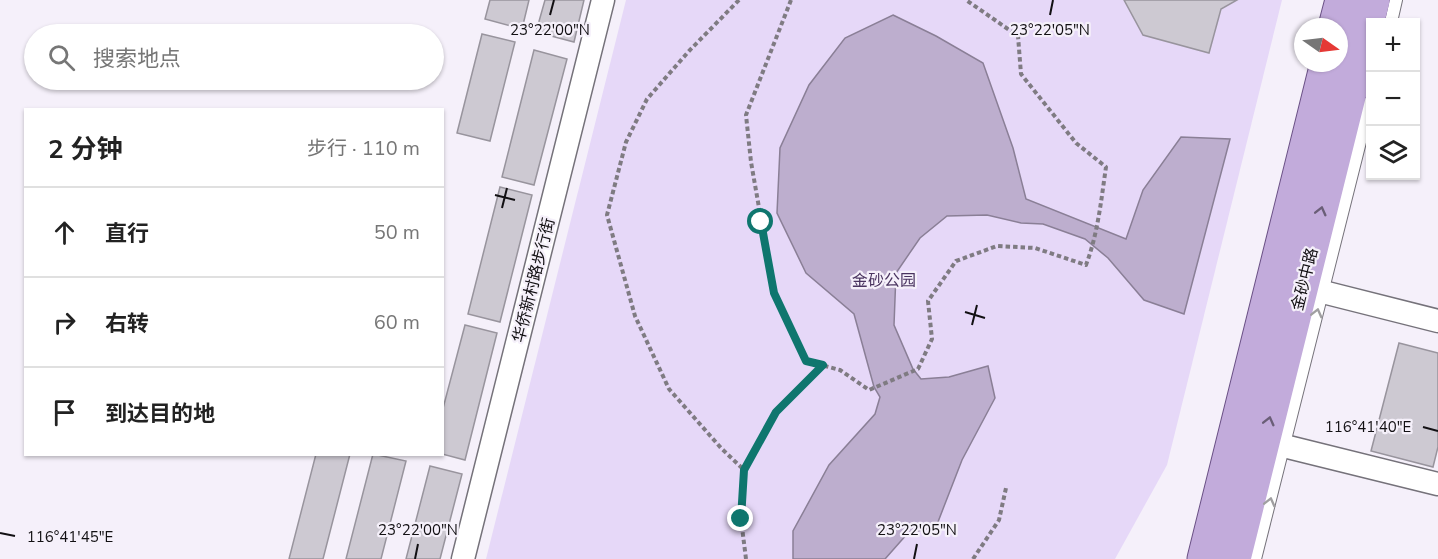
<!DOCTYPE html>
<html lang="zh">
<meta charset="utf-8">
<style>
:root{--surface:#fff;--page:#f2f2f2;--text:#222;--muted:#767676;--line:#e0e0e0}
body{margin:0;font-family:"Nunito Sans","Noto Sans SC",sans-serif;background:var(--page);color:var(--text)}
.controls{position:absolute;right:18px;top:18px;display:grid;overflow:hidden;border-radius:0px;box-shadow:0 2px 4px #0004}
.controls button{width:54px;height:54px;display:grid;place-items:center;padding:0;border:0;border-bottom:2px solid var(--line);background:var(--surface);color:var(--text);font:30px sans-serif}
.compass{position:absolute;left:1294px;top:18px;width:54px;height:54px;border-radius:50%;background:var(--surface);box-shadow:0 2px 4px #0004;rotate:104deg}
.stop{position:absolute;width:18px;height:18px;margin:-14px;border:4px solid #0f766e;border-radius:50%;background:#fff}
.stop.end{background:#0f766e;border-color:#fff;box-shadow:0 2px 6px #0008}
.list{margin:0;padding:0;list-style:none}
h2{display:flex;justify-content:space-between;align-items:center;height:78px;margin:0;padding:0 24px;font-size:26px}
h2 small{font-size:20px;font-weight:400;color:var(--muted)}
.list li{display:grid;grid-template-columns:39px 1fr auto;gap:18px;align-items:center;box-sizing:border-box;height:90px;padding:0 24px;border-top:2px solid var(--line)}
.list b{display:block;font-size:22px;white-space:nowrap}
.list em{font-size:20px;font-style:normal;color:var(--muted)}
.icon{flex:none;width:33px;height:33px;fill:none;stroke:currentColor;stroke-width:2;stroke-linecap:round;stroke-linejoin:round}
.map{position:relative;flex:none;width:1438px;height:559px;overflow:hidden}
.search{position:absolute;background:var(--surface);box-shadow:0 2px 4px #0004;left:24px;top:24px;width:420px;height:66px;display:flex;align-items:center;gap:15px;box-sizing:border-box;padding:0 21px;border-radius:33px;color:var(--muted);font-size:22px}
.panel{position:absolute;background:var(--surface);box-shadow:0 2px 4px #0004;left:24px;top:108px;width:420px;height:348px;border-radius:0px}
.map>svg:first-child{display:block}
.green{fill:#e6d8f8}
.water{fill:#bdaece;stroke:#8a7f96;stroke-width:1.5}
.building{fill:#cdc9d2;stroke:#98949d;stroke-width:1.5}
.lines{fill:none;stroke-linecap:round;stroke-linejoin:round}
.lane-casing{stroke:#75727a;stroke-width:14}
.street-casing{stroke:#75727a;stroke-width:25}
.primary-casing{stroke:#6a5085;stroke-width:35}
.path{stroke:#7f7b82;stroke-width:4;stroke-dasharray:4.5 3;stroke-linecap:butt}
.lane{stroke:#fff;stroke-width:12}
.street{stroke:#fff;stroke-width:22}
.primary{stroke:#c2abdb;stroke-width:33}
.oneway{stroke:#6a5e77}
.oneway2{stroke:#a09fa1}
.route{stroke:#0f766e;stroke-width:8}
.ticks{fill:none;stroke:#121013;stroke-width:2}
.labels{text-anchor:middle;stroke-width:4.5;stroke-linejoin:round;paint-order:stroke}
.street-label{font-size:16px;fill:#121013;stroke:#f5f0fa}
.park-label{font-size:16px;fill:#4a3460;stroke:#f5f0fa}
.ticks-label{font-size:15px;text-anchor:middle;fill:#121013;stroke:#f5f0fa;stroke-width:4.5;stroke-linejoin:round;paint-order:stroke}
</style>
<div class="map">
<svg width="1438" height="559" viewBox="0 0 1438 559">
<rect width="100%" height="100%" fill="#f5f0fa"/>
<path class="green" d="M626 0H1282L1167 465 1115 559H486Z"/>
<path class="water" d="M893 15 936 36 983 63 1013 148 1026 199 1126 239 1143 190 1181 137 1230 139 1184 314 1144 300 1108 258 1085 239 1043 224 1021 223 987 215 947 216 920 238 896 273 894 325 913 369 921 379 949 377 988 366 995 398 962 460 936 527 908 533 885 559H793V531L829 465 875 414 880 397 874 387 854 314 806 273 777 213 780 148 809 85 845 38Z"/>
<path class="building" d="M490 0H529L522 29 485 19Z
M545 0H584L574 42 536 32Z
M1124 0H1237L1221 9 1209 53 1143 35Z
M482 34 515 42 490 141 457 133Z
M534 50 567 59 534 185 502 177Z
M500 187 532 195 500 322 468 314Z
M465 325 497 333 465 460 442 454V412Z
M1399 343 1438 353V447L1433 467 1371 451Z
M316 454H350L323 559H289Z
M373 454 406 461 381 559H346Z
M430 466 462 474 440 559H406Z"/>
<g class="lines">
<g class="lane-casing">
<path id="lane" d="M1391 22 1396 0
M1255 559 1370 102"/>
</g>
<g class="street-casing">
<path id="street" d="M1323 292 1438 321
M1284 446 1438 484
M463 559 603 0"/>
</g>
<g class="primary-casing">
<path id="primary" d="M1335 27 1342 0
M1204 559 1327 63
M1234 559 1373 0"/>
</g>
<path class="path" d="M739 0 689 51 647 99 626 142 607 215 635 316 669 389 721 448 744 470
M791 0 746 115 751 162 774 293 806 361 840 370 869 390 918 369 932 339 928 301 956 261 997 246 1035 248 1086 265C1098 233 1101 201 1106 167L1076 143 1021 74 1018 36 966 0
M746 559 741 519 744 470 776 412 822 366
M973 559 999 520 1006 488"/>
<use href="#lane" class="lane"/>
<use href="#street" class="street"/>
<use href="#primary" class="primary"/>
</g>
<defs><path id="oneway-chevron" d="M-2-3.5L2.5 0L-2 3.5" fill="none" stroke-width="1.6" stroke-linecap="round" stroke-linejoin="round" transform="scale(1.5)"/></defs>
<g class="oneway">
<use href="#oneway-chevron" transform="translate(1321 211) rotate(-76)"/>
<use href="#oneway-chevron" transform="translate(1269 421) rotate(-76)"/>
</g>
<g class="oneway2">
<use href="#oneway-chevron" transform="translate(1317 313) rotate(-76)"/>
<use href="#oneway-chevron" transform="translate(1270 502) rotate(-76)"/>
</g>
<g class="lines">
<path class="route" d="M741 519 744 470 776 412 823 365 806 361 774 293 761 222"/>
</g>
<path class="ticks" d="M550 15 554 0M1050 15 1053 0M495 195 515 200M502 208 507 188M965 312 985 318M972 325 977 305M1423 427 1438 431M0 533 15 536M415 559 418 544M914 559 917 544"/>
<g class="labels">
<g class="street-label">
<text transform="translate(1304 279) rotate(-76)" y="6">金砂中路</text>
<text transform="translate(533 280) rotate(-76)" y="6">华侨新村路步行街</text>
</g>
<g class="park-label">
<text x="884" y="286">金砂公园</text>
</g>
</g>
<g class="ticks-label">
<text x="550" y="35">23°22'00"N</text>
<text x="1050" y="35">23°22'05"N</text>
<text x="1368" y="432">116°41'40"E</text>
<text x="418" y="535">23°22'00"N</text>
<text x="917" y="535">23°22'05"N</text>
<text x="70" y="542">116°41'45"E</text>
</g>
</svg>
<div class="controls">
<button>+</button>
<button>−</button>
<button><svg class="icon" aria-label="layers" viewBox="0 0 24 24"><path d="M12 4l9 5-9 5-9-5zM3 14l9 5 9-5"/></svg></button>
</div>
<svg class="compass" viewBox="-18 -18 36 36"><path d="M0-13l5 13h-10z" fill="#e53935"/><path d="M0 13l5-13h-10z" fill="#767676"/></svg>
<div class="stop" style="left:761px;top:222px"></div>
<div class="stop end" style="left:741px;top:519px"></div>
<div class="search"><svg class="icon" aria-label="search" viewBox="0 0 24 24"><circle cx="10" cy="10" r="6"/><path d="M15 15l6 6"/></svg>搜索地点</div>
<section class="panel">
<h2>2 分钟<small>步行 · 110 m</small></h2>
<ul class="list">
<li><svg class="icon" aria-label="ahead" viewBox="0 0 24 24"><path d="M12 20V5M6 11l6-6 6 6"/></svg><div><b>直行</b></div><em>50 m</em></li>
<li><svg class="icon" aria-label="right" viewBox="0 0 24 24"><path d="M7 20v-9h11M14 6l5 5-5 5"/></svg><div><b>右转</b></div><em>60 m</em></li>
<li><svg class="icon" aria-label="arrive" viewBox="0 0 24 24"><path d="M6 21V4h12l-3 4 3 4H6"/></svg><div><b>到达目的地</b></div></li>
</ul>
</section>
</div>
